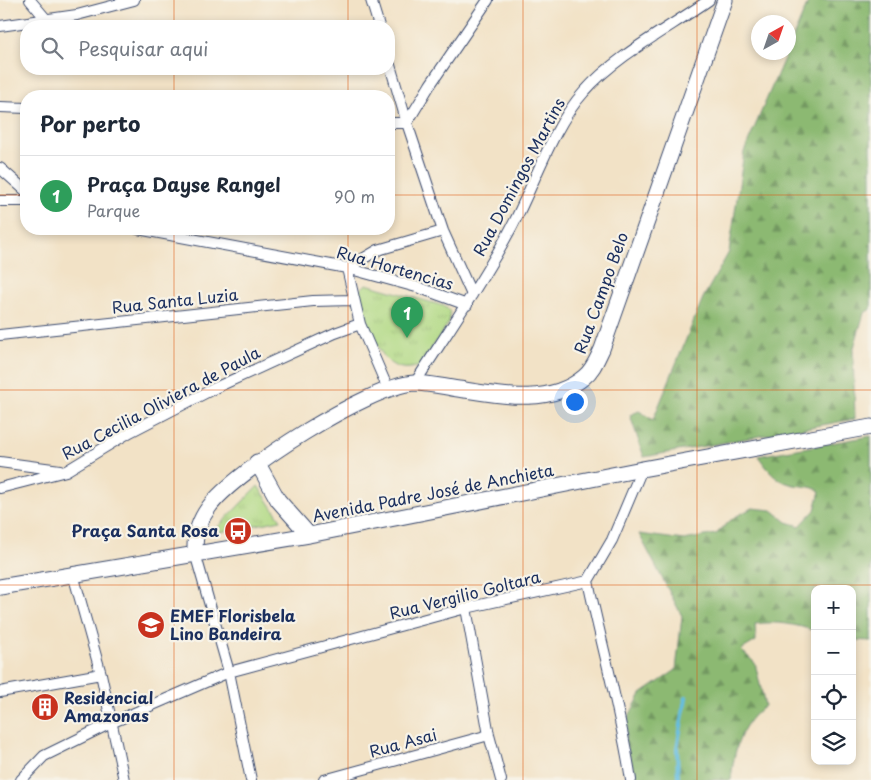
<!DOCTYPE html>
<html lang="pt">
<meta charset="utf-8">
<style>
:root{--surface:#fff;--page:#f6f6f7;--text:#1f2937;--muted:#747a83;--line:#e0e1e3;--accent:#c8321e}
body{margin:0;font-family:"Playpen Sans",sans-serif;background:var(--page);color:var(--text)}
.controls{position:absolute;right:15px;bottom:15px;display:grid;overflow:hidden;border-radius:10px;box-shadow:0 2px 8px #0003}
.controls button{width:45px;height:45px;display:grid;place-items:center;padding:0;border:0;border-bottom:1px solid var(--line);background:var(--surface);color:var(--text);font:25px sans-serif}
.compass{position:absolute;left:751px;top:15px;width:45px;height:45px;border-radius:50%;background:var(--surface);box-shadow:0 2px 8px #0003;rotate:40deg}
.you{position:absolute;left:574px;top:401px;width:18px;height:18px;margin:-12px;border:4px solid #fff;border-radius:50%;background:#1a73e8;box-shadow:0 0 0 8px #1a73e833}
.badge{display:grid;place-items:center;width:32px;height:32px;border-radius:50%;background:var(--accent);color:#fff;font-size:16px;font-weight:700}
.pin{position:absolute;translate:-50% -41px;filter:drop-shadow(0 1px 2px #0008)}
.pin::after{content:'';position:absolute;top:26px;width:18px;height:15px;background:inherit;clip-path:polygon(0 0,100% 0,50% 100%)}
.list{margin:0;padding:0;list-style:none}
h2{display:flex;justify-content:space-between;align-items:center;height:65px;margin:0;padding:0 20px;font-size:21px}
h2 small{font-size:16px;font-weight:400;color:var(--muted)}
.list li{display:grid;grid-template-columns:32px 1fr auto;gap:15px;align-items:center;box-sizing:border-box;height:80px;padding:0 20px;border-top:1px solid var(--line)}
.list b{display:block;font-size:19px;white-space:nowrap}
.list p{margin:0;font-size:16px;white-space:nowrap;color:var(--muted)}
.list em{font-size:16px;font-style:normal;color:var(--muted)}
.icon{flex:none;width:28px;height:28px;fill:none;stroke:currentColor;stroke-width:2;stroke-linecap:round;stroke-linejoin:round}
.map{position:relative;flex:none;width:871px;height:780px;overflow:hidden}
.search{position:absolute;background:var(--surface);box-shadow:0 2px 8px #0003;left:20px;top:20px;width:375px;height:55px;display:flex;align-items:center;gap:12px;box-sizing:border-box;padding:0 18px;border-radius:20px;color:var(--muted);font-size:19px}
.panel{position:absolute;background:var(--surface);box-shadow:0 2px 8px #0003;left:20px;top:90px;width:375px;height:145px;border-radius:20px}
.map>svg:first-child{display:block}
.forest{fill:url(#forest-firs);stroke:#547468}
.park{fill:url(#park-tufts);stroke:#668471}
.lines{fill:none;stroke-linecap:round;stroke-linejoin:round}
.stream{stroke:#64bde1;stroke-width:4}
.street-casing{stroke:#3b4a6e;stroke-width:12}
.secondary-casing{stroke:#3b4a6e;stroke-width:17}
.street{stroke:#fff;stroke-width:10}
.secondary{stroke:#fff;stroke-width:15}
.grid{fill:none;stroke:#de5710;stroke-width:1;stroke-opacity:0.55}
.labels{text-anchor:middle;stroke-width:4.5;stroke-linejoin:round;paint-order:stroke}
.street-label{font-size:16px;fill:#1b2f5e;stroke:#f7f3e8}
.poi-label{font-size:16px;font-weight:bold;fill:#1b2f5e;stroke:#f7f3e8;text-anchor:start}
</style>
<div class="map">
<svg width="871" height="780" viewBox="0 0 871 780">
<defs>
<pattern id="forest-firs" width="22" height="20" patternUnits="userSpaceOnUse" patternTransform="scale(1.25)"><rect width="22" height="20" fill="#8cb972"/><path d="M5 1l3.5 6h-7zM16 11l3.5 6h-7z" fill="#729761"/></pattern>
<pattern id="park-tufts" width="24" height="20" patternUnits="userSpaceOnUse" patternTransform="scale(1.25)"><rect width="24" height="20" fill="#b1d984"/><path d="M3 7l-1-3M5 7V3M7 7l1-3M15 17l-1-3M17 17v-4M19 17l1-3" fill="none" stroke="#98bb74"/></pattern>
</defs>
<rect width="100%" height="100%" fill="#f7f3e8"/>
<filter id="ink" filterUnits="userSpaceOnUse"><feTurbulence type="fractalNoise" baseFrequency=".02" numOctaves="2"/><feDisplacementMap in="SourceGraphic" scale="10" xChannelSelector="R" yChannelSelector="G"/><feConvolveMatrix kernelMatrix="1 2 1 2 8 2 1 2 1" color-interpolation-filters="sRGB"/></filter>
<filter id="wash" filterUnits="userSpaceOnUse"><feTurbulence type="fractalNoise" baseFrequency=".0096" numOctaves="4" result="noise"/><feDisplacementMap in="SourceGraphic" scale="20" xChannelSelector="R" yChannelSelector="G"/><feGaussianBlur stdDeviation="1.12" result="paint"/><feColorMatrix in="noise" values="0 0 0 0 0 0 0 0 0 0 0 0 0 0 0 0 0 1.4 0 .05"/><feComposite in="paint" operator="in"/></filter>
<g filter="url(#wash)">
<rect width="100%" height="100%" fill="#f2e2c6"/>
<path class="forest" d="M809 0H871V309L864 313 853 351 855 419 644 457 630 415 639 411 653 420 703 298 729 252 744 152Z
M871 436V641L852 640V589H815V631C795 624 776 621 755 624L756 641 741 650 755 663 765 706C740 723 734 751 731 780H637L625 742 629 716 641 694 676 670 682 616 639 534 684 540 716 534 733 518 752 508 772 510 787 522 800 526 815 510 820 491C810 485 801 487 790 484 775 480 767 468 758 456Z"/>
<path class="park" d="M366 284 444 306 450 311 449 322 420 366C390 375 382 356 372 333 366 319 361 306 359 291Z
M258 486 281 520 211 534Z"/>
<g class="lines">
<path class="stream" d="M678 780 677 748 686 697"/>
</g>
</g>
<g filter="url(#ink)">
<g class="lines">
<g class="street-casing">
<path id="street" d="M30 0 46 19
M371 0 379 26
M0 26 77 15 134 0
M389 62 407 123 443 231 472 295
M0 107 26 108
M389 123H407L430 85 488 0
M0 168 26 191
M0 201H26
M138 229 347 268 420 288 467 305
M0 335 313 301 353 300
M415 383C447 333 481 284 509 232 533 189 551 128 584 92 615 56 669 28 709 0
M388 389 360 324 347 268 378 250 443 231
M0 462 60 470
M0 488 66 471 130 432 215 388 335 333 360 324
M195 553 229 672 251 780
M73 574 101 674 124 780
M588 581C602 647 621 713 631 780
M466 608 489 735 501 780
M0 692 101 674
M21 780 44 756 111 723 229 672 466 608 588 581 612 540 642 469
M324 780 489 735"/>
</g>
<g class="secondary-casing">
<path id="secondary" d="M257 462 278 500 309 535
M195 553C194 536 198 522 209 507 236 470 369 386 414 383 426 383 440 386 452 388 493 394 548 408 584 377 593 370 597 359 602 349L725 0
M0 587 309 535 642 469 871 427"/>
</g>
<use href="#street" class="street"/>
<use href="#secondary" class="secondary"/>
</g>
</g>
<path class="grid" d="M174 0V26M348 0V26M523 0V780M697 0V780M174 69V96M348 69V96M0 195H26M389 195H871M174 229V780M348 229V780M0 390H871M0 585H871"/>
<defs>
<g id="bus-disc" transform="scale(1.4375)"><circle r="9.5" fill="#c8321e" stroke="#f7f3e8"/><path d="M-5-6H5V4H4V6H2V4H-2V6H-4V4H-5ZM-3.5-4V0h7V-4ZM-3.5 1.2v1.5H-2V1.2ZM2 1.2v1.5H3.5V1.2Z" fill="#fff"/></g>
<g id="school-disc" transform="scale(1.4375)"><circle r="9.5" fill="#c8321e" stroke="#f7f3e8"/><path d="M0-5L7-2L0 1L-7-2ZM-4 1L0 2.5L4 1V4Q0 6-4 4Z" fill="#fff"/></g>
<g id="building-disc" transform="scale(1.4375)"><circle r="9.5" fill="#c8321e" stroke="#f7f3e8"/><path d="M-4-6H4V6H1V3H-1V6H-4ZM-2.5-4.3h1.7v1.8h-1.7ZM.8-4.3h1.7v1.8H.8ZM-2.5-1h1.7V.8h-1.7ZM.8-1h1.7V.8H.8Z" fill="#fff"/></g>
</defs>
<g fill-rule="evenodd">
<use href="#bus-disc" x="238" y="531"/>
<use href="#school-disc" x="151" y="625"/>
<use href="#building-disc" x="45" y="707"/>
</g>
<g class="labels">
<g class="street-label">
<text transform="translate(519 177) rotate(-62)" y="6">Rua Domingos Martins</text>
<text transform="translate(395 268) rotate(16)" y="6">Rua Hortencias</text>
<text transform="translate(601 293) rotate(-70)" y="6">Rua Campo Belo</text>
<text transform="translate(175 301) rotate(-6)" y="6">Rua Santa Luzia</text>
<text transform="translate(161 403) rotate(-28)" y="6">Rua Cecilia Oliviera de Paula</text>
<text transform="translate(433 493) rotate(-11)" y="6">Avenida Padre José de Anchieta</text>
<text transform="translate(465 595) rotate(-14)" y="6">Rua Vergilio Goltara</text>
<text transform="translate(403 743) rotate(-15)" y="6">Rua Asai</text>
</g>
<g class="poi-label">
<text x="219" y="537" text-anchor="end">Praça Santa Rosa</text>
<text x="170" y="622">EMEF Florisbela<tspan x="170" dy="18">Lino Bandeira</tspan></text>
<text x="64" y="704">Residencial<tspan x="64" dy="18">Amazonas</tspan></text>
</g>
</g>
</svg>
<div class="controls">
<button>+</button>
<button>−</button>
<button><svg class="icon" aria-label="locate" viewBox="0 0 24 24"><circle cx="12" cy="12" r="6"/><path d="M12 2v4M12 18v4M2 12h4M18 12h4"/></svg></button>
<button><svg class="icon" aria-label="layers" viewBox="0 0 24 24"><path d="M12 4l9 5-9 5-9-5zM3 14l9 5 9-5"/></svg></button>
</div>
<svg class="compass" viewBox="-18 -18 36 36"><path d="M0-13l5 13h-10z" fill="#e53935"/><path d="M0 13l5-13h-10z" fill="#747a83"/></svg>
<div class="you"></div>
<div class="pin badge" style="left:407px;top:338px;background:#2e9e5b">1</div>
<div class="search"><svg class="icon" aria-label="search" viewBox="0 0 24 24"><circle cx="10" cy="10" r="6"/><path d="M15 15l6 6"/></svg>Pesquisar aqui</div>
<section class="panel">
<h2>Por perto<small></small></h2>
<ul class="list">
<li><span class="badge" style="background:#2e9e5b">1</span><div><b>Praça Dayse Rangel</b><p>Parque</p></div><em>90 m</em></li>
</ul>
</section>
</div>
